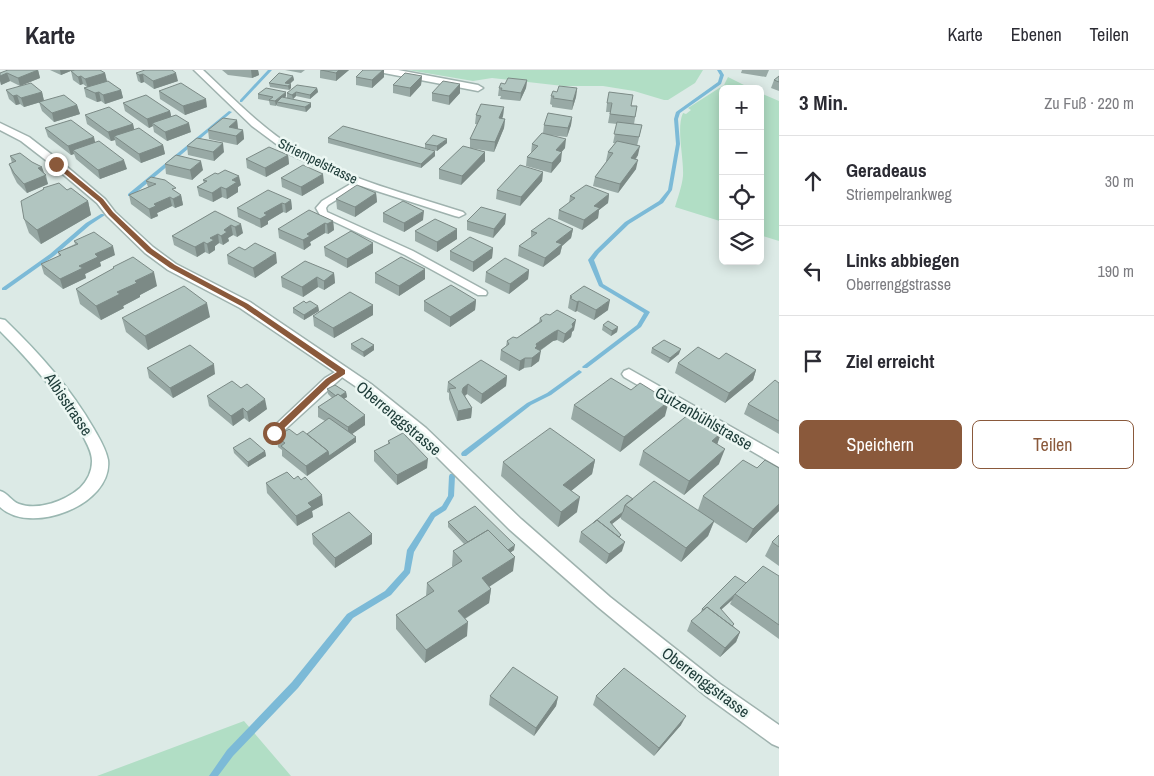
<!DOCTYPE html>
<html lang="de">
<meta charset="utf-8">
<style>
:root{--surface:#fff;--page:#f7f7f7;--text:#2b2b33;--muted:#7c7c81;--line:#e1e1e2;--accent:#8a593b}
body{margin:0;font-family:"Archivo Narrow",sans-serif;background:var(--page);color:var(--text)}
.controls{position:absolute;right:15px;top:15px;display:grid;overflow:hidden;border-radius:8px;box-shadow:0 2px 12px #0003}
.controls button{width:45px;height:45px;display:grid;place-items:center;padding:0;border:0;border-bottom:1px solid var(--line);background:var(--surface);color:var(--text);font:25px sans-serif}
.stop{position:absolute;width:15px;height:15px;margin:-11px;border:4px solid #8a593b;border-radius:50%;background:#fff}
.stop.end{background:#8a593b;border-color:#fff;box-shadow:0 1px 5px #0008}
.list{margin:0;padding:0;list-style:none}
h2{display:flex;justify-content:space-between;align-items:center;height:65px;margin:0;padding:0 20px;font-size:21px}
h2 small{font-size:16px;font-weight:400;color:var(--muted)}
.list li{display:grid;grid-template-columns:32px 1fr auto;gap:15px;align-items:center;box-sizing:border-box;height:90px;padding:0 20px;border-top:1px solid var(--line)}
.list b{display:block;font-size:19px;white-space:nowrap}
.list p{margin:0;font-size:16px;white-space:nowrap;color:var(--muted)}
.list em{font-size:16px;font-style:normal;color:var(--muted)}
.actions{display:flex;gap:10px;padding:15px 20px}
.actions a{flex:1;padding:11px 0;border:1px solid var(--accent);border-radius:8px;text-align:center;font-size:18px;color:var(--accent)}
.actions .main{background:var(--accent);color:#fff}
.icon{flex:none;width:28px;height:28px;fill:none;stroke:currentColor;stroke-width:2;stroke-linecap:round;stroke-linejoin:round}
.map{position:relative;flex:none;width:779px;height:706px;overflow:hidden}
header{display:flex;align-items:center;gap:30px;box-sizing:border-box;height:70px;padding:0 25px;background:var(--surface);border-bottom:1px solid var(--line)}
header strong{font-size:24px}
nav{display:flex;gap:28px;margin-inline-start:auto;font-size:18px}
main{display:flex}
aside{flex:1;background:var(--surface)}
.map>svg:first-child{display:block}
.green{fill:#b1dec5}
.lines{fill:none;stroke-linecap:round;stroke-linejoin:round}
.stream{fill:#7cbad7;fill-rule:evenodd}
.lane-casing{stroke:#9fb2ae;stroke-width:3}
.street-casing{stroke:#9fb2ae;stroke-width:3}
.secondary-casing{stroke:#9ab7b1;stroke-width:3}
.lane{fill:#fff;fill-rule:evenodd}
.street{fill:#fff;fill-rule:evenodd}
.secondary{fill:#fff;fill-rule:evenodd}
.wall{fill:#98a9a5}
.shaded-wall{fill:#7c8a86}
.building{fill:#b1c5c0;stroke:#7c8a86}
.route{fill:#8a593b}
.labels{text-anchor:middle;stroke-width:5;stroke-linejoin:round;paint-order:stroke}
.far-street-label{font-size:14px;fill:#1c3a37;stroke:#ecf7f3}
.street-label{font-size:16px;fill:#1c3a37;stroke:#ecf7f3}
</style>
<header>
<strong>Karte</strong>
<nav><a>Karte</a><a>Ebenen</a><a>Teilen</a></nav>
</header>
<main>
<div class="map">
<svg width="779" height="706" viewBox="0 0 779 706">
<rect width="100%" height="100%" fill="#dceae6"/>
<path class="green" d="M408 0H703L695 13 668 30H664L634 21 603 16H563L492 8 473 11Z
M728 7 752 19H723V152L675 137C678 127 682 116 683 106 684 88 676 58 683 43L686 44 691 40 688 38 724 15Z
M760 23 779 31V171L760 165Z
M244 651 291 706H97Z"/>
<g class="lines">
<path class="stream" d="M268 0H272L242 32H240V30Z
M717 0H721L724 5 721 14 680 43 678 49 680 74 672 120 663 133 629 154 599 183 594 190 603 214 650 242 641 257 587 298H583L582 297 583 296 637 255 644 243 599 216 588 190 595 181 625 152 659 131 668 120 676 74 674 49 676 42 718 12 720 5Z
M229 41 232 42 132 126H128V124Z
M101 144H103L105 145 90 155 54 186 6 220H2V218L50 184 86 153Z
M579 300 582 302 581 303 551 325 531 335 466 386H462L461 384 462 382 527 333 547 323Z
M450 404H454L455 406 454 426 446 440 435 447 414 482 410 503 391 525 353 548 298 618 233 686 218 706H209L227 680 292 612 347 544 385 521 404 500 407 480 431 443 442 436 448 426 449 406Z"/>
<g class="lane-casing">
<path id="lane" d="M359 109 364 112 362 114 328 135 326 138 327 142 413 181 486 221 487 223 486 225H478L405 185 320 145 316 138 322 131Z
M342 298 348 302 278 366H270L268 363 270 360 325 308Z"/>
</g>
<g class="street-casing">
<path id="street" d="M194 0H203C233 28 263 60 299 81 350 110 408 124 463 142L465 144 459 147 455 146 355 114 291 85 252 56Z
M380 0H398L478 15 483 18 478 21 384 3Z
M0 53 29 67 60 91 105 129 115 142 153 177 176 194 250 232 371 314 426 358 521 449 610 527 720 614 779 655V677L772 674 706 626 598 537 509 459 416 366 361 320 240 238 168 200 145 183 107 146 97 133 52 95 21 71 0 60Z
M629 299 779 384V397L624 307 622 304 624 301Z"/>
</g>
<g class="secondary-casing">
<path id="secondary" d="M0 249 5 250C39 283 70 317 94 359 99 368 106 379 108 390 113 435 30 466 0 437V421C8 423 11 431 19 434 38 441 65 431 80 418 87 411 92 402 92 391 92 382 87 374 83 366 61 326 32 293 0 261Z"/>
</g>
<use href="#lane" class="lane"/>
<use href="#street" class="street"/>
<use href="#secondary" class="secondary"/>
</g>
<path class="wall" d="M38 0 40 8 20 16 10 11 1 15 0 3Z
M50 0H73L61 5Z
M222 0H258L259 5 252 8 228 5Z
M285 0H305L301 3Z
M320 0H349L336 11 320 8Z
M363 0H384V7L372 18 356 15V7Z
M742 0H769L766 7 741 3Z
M71 1 105 3 107 11 121 20 123 28 105 34 101 31 97 32 86 27 84 18 87 17 83 14 80 15 73 10Z
M136 3 178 11 154 19 144 12 141 13 138 11Z
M293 6 294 10 290 14 291 18 289 20 270 17 269 13Z
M422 6 421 15 410 27 393 23V15Z
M779 6V21L771 18 774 10Z
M527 10 526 18 520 31 500 29 501 26H498L499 18 505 14Z
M460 14V23L449 35 432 31V23Z
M317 18 318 22 310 29 296 26 293 29 287 28V23Z
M577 18 576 27 572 40 552 37V35L550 34 551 26 557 22Z
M6 20 42 22 44 31 24 37 20 34 16 35 9 29Z
M159 21 207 37 185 45 160 29Z
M258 24 286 26 285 28 311 37 306 42 277 36V34L276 36 270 35 269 31 258 29Z
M39 32 77 35 80 44 54 52 42 41Z
M123 33 170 41 171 46 191 62 167 71 154 62 153 56 149 58 125 41Z
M607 33 637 36 634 54 642 55 637 76 638 85 636 89V99L618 123 593 116 595 107 607 91H606L608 82 615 73H613L617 54 608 53 610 42H606Z
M504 37 503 46 502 49H505L504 58 494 82 470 78 485 82V91L461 115 439 109V99L470 78V69L477 54H475L476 45Z
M85 45 133 54 134 59 163 75 165 84 141 93 116 75 115 70 111 71 87 54Z
M572 47 571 55 567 67 548 65 565 78 561 82V91L551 103 526 96 527 87 531 83 532 74 543 63 544 55Z
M237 50 238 59 243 60 244 69 237 75 209 69 208 60Z
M45 58 95 73 127 99 100 109 76 89 74 84 71 85 48 67Z
M328 68 435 86 421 98 328 73Z
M447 73 437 81 425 78V74Z
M187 76 224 82 214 91 188 85Z
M288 85 289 94 266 107 247 98 246 89Z
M10 86 44 104 46 105 48 114 27 123 17 113 12 103 9 94 12 93Z
M165 94 203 100 192 110 166 104Z
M543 102 542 111 520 136 496 129 497 120Z
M281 108 324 113 302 126 282 117Z
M203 110 241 115 238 117V122L227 129 222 127 213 132 199 126 197 117 204 113Z
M146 111 177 122 181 125 183 135 175 138 172 136 157 143 158 146 151 149 131 134 129 125 148 117Z
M43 118 88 131 91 145 41 174 29 163 24 149 44 119Z
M376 123 377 132 355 147 337 139 336 129Z
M609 124 608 133 599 140 598 148 582 160 558 149 559 140 569 133 570 126Z
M291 130 292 139 286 143 283 142 268 151V154L261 158 238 147 237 138Z
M215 141 243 163 237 167 233 165 228 168 229 171 223 175 219 173 215 176V180L209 184 205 182 197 187 174 175 172 166Z
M383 143 423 150 404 162 383 152Z
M506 144 505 154 493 168 467 160V151Z
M333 151 334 160 328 164 325 163 310 172 311 175 304 180 279 168 278 159Z
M573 159 571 168 562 176 560 184 543 197 518 186 519 176 531 168V161Z
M415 161 457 169 437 182 415 171Z
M74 171 115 185 100 192 101 196 85 204 86 208 63 219 44 204 41 194 59 186 58 182 75 174Z
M324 177 373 183 347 198 325 186Z
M493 178 492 188 473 202 450 190V181Z
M227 185 277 193 255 208 228 194Z
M113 197 157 216 140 225V227L123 236 124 238 101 250 80 234 76 219 113 199Z
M425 199V209L399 226 375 213V203Z
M529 200 528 209 509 224 485 212 486 202Z
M334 203 335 213 324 220 318 217 303 227 282 217 281 207Z
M570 226 608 240 594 250 577 241 575 242 568 238Z
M476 230 475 240 450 257 424 241V231Z
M373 235V245L334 268 314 256 313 246Z
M318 236 319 241 304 250 293 243V238Z
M210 247 148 280 126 262 122 248Z
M540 248 574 260 572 262 571 267 563 273 557 270 553 271 540 281 539 291 531 297 524 298 519 301 500 290 501 280 506 276 507 271 517 268 539 252Z
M603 255 618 257 617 262 611 266 602 260Z
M351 274 374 275V280L364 287 351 279Z
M652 278 679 284 668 293 651 283Z
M678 293 756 300 753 310 725 333 675 303Z
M147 298 215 304 173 328 149 308Z
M507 306 506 316 481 334 467 324 465 326 472 338 471 348 457 351 449 329V323L447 322 448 312Z
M779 313V364L744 344 748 334Z
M327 319 346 322 347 327 344 329 365 355 351 364 356 372 307 406 282 386V380L278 377 277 367 307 364 325 351 318 347V337L332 328 328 324Z
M207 326 267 339 249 352 244 348 233 356 209 336Z
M574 335 665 346 620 382 571 349Z
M721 363 717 374 719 394 684 425 639 395 643 381Z
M388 371 427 398 397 415 374 391V381L388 374Z
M233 378 265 381 266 386 248 397 234 383Z
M595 390 592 404 571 421 577 442 558 457 501 406 503 392Z
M294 409 323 435 312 441 313 447 297 456 267 423 266 413Z
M703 426 779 441 746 473 714 452 708 466 681 492 621 449V447L612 454 620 468 622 481 606 494 579 472 581 462 633 429 698 440Z
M448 452 514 480 511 482 513 501 489 516 491 519 489 533 465 549 467 566 425 593 396 559V545L426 526 427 513 453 497 452 496 453 481 464 474 448 457Z
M312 464H372V474L335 498 313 474Z
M779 465V496L765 486 772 472Z
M779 506V569L730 534 732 530 721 540 734 554 733 556 740 562 736 572 720 587 687 561 691 551 700 544 702 539 746 513Z
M490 626 558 627 556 636 534 666 489 635Z
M596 626 681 655 654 686 593 635Z"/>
<path class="shaded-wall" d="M38 0 40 8 20 16 18 8Z
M60 0H73L61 5Z
M251 0H258L259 5 252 8Z
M339 0H349L336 11V3Z
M383 0H384V7L372 18V10Z
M7 3 10 11 1 15 0 11V6Z
M105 3 107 12 88 18 85 9Z
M176 3 178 11 154 19 153 11Z
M143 4 144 12 141 13 139 5Z
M81 6 83 14 80 15 78 7Z
M293 6 294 10 287 16 285 13Z
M422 6 421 15 410 27V18Z
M527 10 526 18 520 31 521 23Z
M291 14V18L289 20 288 16Z
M460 14V23L449 35V26Z
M317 18 318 22 310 29V25Z
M577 18 576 27 572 40 573 31Z
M121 20 123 28 105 34 103 25Z
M42 22 44 31 24 37 21 28Z
M99 22 101 31 97 32 95 23Z
M286 22V26L279 32H277V34L276 36 275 31Z
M296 22V26L293 29 292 25Z
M17 25 20 34 16 35 13 26Z
M206 29 207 37 185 45 183 36Z
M311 33V37L306 42 305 37Z
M77 35 80 44 54 52 52 43Z
M504 37 503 46 498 57 499 48Z
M170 41 172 50 152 53 153 56 149 58 147 49Z
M572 47 571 55 567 67 568 58Z
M505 49 504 58 494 82 495 72Z
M237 50 238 59 229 57Z
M189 53 191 62 167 71 165 62Z
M133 54 135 63 114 66 115 70 111 71 108 62Z
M243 60 244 69 237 75 236 66Z
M94 67 96 76 73 80 74 84 71 85 68 76Z
M447 69V73L437 81V76Z
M566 69 565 78 555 90 556 80Z
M223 73 224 82 214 91 213 82Z
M163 75 165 84 141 93 139 84Z
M640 76 638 85 629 97 631 88Z
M435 81V86L421 98V94Z
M485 82V91L461 115 462 106Z
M562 82 561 91 551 103 552 93Z
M288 85 289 94 266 107 265 98Z
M124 90 127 99 100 109 98 100Z
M638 90 636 99 618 123 620 114Z
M201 91 203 100 192 110 190 100Z
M42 97 48 114 27 123 24 114 38 98Z
M543 102 542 111 520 136 521 127Z
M323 104 324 113 302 126 301 117Z
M239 106 241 115 238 117V122L227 129 226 119 232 110Z
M221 117 222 127 213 132 212 123Z
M376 123 377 132 355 147V137Z
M609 124 608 133 599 140 598 148 582 160 584 150 594 136Z
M181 125 183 135 175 138 173 129Z
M170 127 172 136 157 143 158 146 151 149 149 139 154 134Z
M291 130 292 139 286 143 285 134Z
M88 131 91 145 41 174 37 160Z
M282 133 283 142 268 151V154L261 158 260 149 264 143Z
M424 141 423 150 404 162V153Z
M506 144 505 154 493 168 494 159Z
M333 151 334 160 328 164 327 154Z
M325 153V163L310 172 311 175 304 180 303 170 307 164Z
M241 154 243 163 237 167 235 157Z
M231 155 233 165 228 168 229 171 223 175 221 166 224 160Z
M457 159V169L437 182V172Z
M573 159 571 168 562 176 560 184 543 197 545 188 556 172Z
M218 164 219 173 215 176V180L209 184 207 174 210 168Z
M204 172 205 182 197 187 195 177Z
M373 173V183L347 198V189Z
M113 176 115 185 100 192 101 196 85 204 86 208 63 219 60 209 95 184Z
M493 178 492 188 473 202V192Z
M276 183 277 193 255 208 253 198Z
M425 199V209L399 226V216Z
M529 200 528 209 509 224 510 214Z
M154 202 157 216 140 225V227L123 236 124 238 101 250 96 236 135 211Z
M334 203 335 213 324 220V211Z
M317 207 318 217 303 227 302 217Z
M476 230 475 240 450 257V247Z
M610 230 608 240 594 250 596 240Z
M579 231 577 241 575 242 577 232Z
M207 233 210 247 148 280 145 266Z
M373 235V245L334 268 333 258Z
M318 236 319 241 304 250V245Z
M576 250 574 260 572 262 571 267 563 273 565 264 572 254Z
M618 257 617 262 611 266 612 261Z
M558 260 557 270 553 271 536 283 541 281 539 291 531 297 532 288 536 274 554 262Z
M374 275V280L364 287 363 282Z
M681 279 679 284 668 293 670 288Z
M525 288 524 298 519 301 520 291Z
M214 294 215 304 173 328 170 318Z
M756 300 753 310 725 333 729 323Z
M507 306 506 316 481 334 482 324Z
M468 314 467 324 462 328 463 318Z
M346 322 347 327 338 332V327Z
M265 329 267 339 249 352 247 342Z
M669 331 665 346 620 382 624 367Z
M243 338 244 348 233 356 231 346Z
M472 338 471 348 457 351 458 341Z
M365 345V355L348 367V357Z
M721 363 716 378 712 371Z
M356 367V372L307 406 306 396 328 381Z
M725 379 719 394 684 425 689 411Z
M265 381 266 386 248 397V392Z
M428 389 427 398 397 415V405Z
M595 390 592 404 560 430 563 415Z
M322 425 323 435 312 441 313 447 297 456 296 446 308 433Z
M580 427 577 442 558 457 561 442Z
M779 434V441L746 473 753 459Z
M623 442 621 447 608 457 610 452Z
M714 451 708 466 681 492 686 478Z
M372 464V474L335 498V488Z
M625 472 622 481 606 494 609 484Z
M515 475 514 480 501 489 502 484Z
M515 487 513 501 480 523 482 508Z
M491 519 489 533 456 554 458 541Z
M735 525 732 530 717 543 720 538Z
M468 552 467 566 425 593 426 580Z
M740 562 736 572 720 587 725 578Z
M558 627 556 636 534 666 536 658Z
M686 646 681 655 654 686 659 678Z"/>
<path class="building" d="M8 0H38L18 8 7 3 0 6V3Z
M75 0H100L105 3 85 9 81 6 78 7 71 1Z
M145 0H172L176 3 153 11 143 4 139 5 136 3Z
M321 0H339L336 3Z
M363 0H383L372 10 356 7Z
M279 3 293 6 285 13 291 14 288 16 269 13Z
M405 3 422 6 410 18 393 15Z
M779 6V12L774 10Z
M508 8 527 10 521 23 501 20 502 18H499L501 13 505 14Z
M108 11 121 20 103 25 99 22 95 23 84 18Z
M443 11 460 14 449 26 432 23Z
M31 13 42 22 21 28 17 25 13 26 6 20Z
M181 13 206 29 183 36 159 21Z
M297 15 317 18 310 25 296 22 292 25 287 23Z
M559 16 577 18 573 31 553 28 554 26H551L553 21 557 22Z
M266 18 286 22 275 31 269 30 273 27 258 24Z
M609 22 633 25 631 36H637L635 47 610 44 612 33H607Z
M64 25 77 35 52 43 39 32Z
M146 25 170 41 147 49 123 33Z
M282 27 311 33 305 37 277 32Z
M481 34 504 37 499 48 505 49 495 72 470 69 481 46 476 45Z
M109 37 133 54 108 62 85 45Z
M548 43 572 47 568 58 544 55Z
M176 45 189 53 165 62 152 53Z
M223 48 237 50 229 57 243 60 236 66 208 60Z
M71 50 94 67 68 76 45 58Z
M617 52 642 55 639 67 614 64Z
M343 56 435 81 421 94 328 68Z
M139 58 163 75 139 84 114 66Z
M542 63 566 69 556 80 562 82 552 93 527 87 538 76 532 74Z
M433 65 447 69 437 76 425 74Z
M197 68 223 73 213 82 187 76Z
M99 71 124 90 98 100 73 80Z
M617 71 640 76 631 88 638 90 620 114 595 107 613 83 608 82Z
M463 76 485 82 462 106 439 99Z
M269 77 288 85 265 98 246 89Z
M20 83 32 92 42 97 38 98 46 105 24 114 14 103 9 94 16 91 10 86Z
M176 85 201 91 190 100 165 94Z
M303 95 323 104 301 117 281 108Z
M520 95 543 102 521 127 497 120Z
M225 100 239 106 232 110 237 112 226 119 221 117 212 123 197 117 207 111 203 110 215 103 218 104Z
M151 107 165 110 176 118 172 119 181 125 173 129 170 127 154 134 156 136 149 139 129 125 156 114 146 111Z
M59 113 67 120 71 118 88 131 37 160 24 149 21 131 44 119 43 118Z
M357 115 376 123 355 137 336 129Z
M586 115 609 124 594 136 600 138 584 150 559 140 575 128 570 126Z
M268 120 291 130 285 134 282 133 264 143 267 145 260 149 237 138Z
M403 131 424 141 404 153 383 143Z
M481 137 506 144 494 159 467 151Z
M309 140 333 151 327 154 325 153 307 164 310 166 303 170 278 159Z
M215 141 241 154 235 157 231 155 224 160 227 162 221 166 218 164 210 168 214 170 207 174 204 172 195 177 172 166Z
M549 148 573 159 556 172 562 174 545 188 519 176 537 163 531 161Z
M435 149 457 159 437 172 415 161Z
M351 161 373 173 347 189 324 177Z
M94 162 113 176 95 184 98 187 79 196 83 198 60 209 41 194 61 185 58 182 78 174 74 171Z
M470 167 493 178 473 192 450 181Z
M255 173 276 183 253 198 227 185 239 177 245 180Z
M133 187 154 202 135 211 137 213 117 222 120 224 96 236 76 219 114 198 113 197Z
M401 187 425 199 399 216 375 203Z
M505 188 529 200 510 214 486 202Z
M305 191 334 203 324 211 317 207 302 217 281 207Z
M451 215 476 230 450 247 424 231Z
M184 216 207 233 145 266 122 248Z
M584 216 610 230 596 240 579 231 577 232 570 228 572 227 570 226Z
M350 222 373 235 333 258 313 246 325 238Z
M304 231 306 233 310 231 318 236 304 245 293 238Z
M557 240 576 250 572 254 573 257 565 264 558 260 554 262 536 274 537 276 535 278 541 281 532 288H525L520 291 501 280 509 274 507 271 513 267 517 268 542 251 540 248 546 244 550 245Z
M608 251 618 257 612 261 603 255Z
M362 268 374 275 363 282 351 274Z
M664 270 681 279 670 288 652 278Z
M190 275 214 294 170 318 147 298Z
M698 277 719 289 726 283 756 300 729 323 678 293Z
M481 290 507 306 482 324 468 314 463 318 462 322 472 338 458 341 449 319 456 318 448 312Z
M611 308 631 320 640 313 669 331 624 367 574 335Z
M775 310 779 313V351L748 334Z
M232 311 241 318 247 314 265 329 247 342 243 338 231 346 207 326Z
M335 315 346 322 340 326 338 324 336 326 327 319Z
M338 324 365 345 348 357 318 337Z
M689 344 721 363 712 371 725 379 689 411 643 381Z
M329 348 356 367 329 386 328 381 307 364Z
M550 358 595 390 563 415 580 427 561 442 503 392Z
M289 359 297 365 303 361 328 381 306 396 281 376 285 373 277 367Z
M403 363 428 389 397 405 374 381 390 373 388 371Z
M250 368 265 381 248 392 233 378Z
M743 390 757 398 765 390 779 398V434L753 459 703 426Z
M287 402 294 409 298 406 301 410 305 407 322 425 308 433 312 437 296 446 266 413Z
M654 411 714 451 686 478 625 435Z
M627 425 633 429 625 435 623 442 610 452 621 465 619 467 597 450 593 453Z
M475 436 515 475 508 480 488 460 468 472 448 452Z
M349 442 372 464 335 488 312 464Z
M597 450 625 472 609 484 581 462Z
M488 460 515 487 482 508 491 519 458 541 468 552 426 580 396 545 434 521 427 513 462 491 453 481Z
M779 465V477L772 472Z
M763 496 779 506V555L735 524Z
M735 506 746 513 735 524 720 538 734 554 732 556 707 537 703 540 702 539Z
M707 537 740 562 725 578 691 551Z
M513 597 558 627 536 658 490 626Z
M624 598 686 646 659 678 596 626Z"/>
<path class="route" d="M54 92H58L103 129 113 142 152 179 175 195 248 234 345 300V304L331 313 277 365H271V361L326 309 337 302 243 237 170 198 147 182 109 145 99 132 54 95Z"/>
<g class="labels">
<g class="far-street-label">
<text transform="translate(318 91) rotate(26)" y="5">Striempelstrasse</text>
</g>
<g class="street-label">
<text transform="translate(69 334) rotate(56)" y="6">Albisstrasse</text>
<text transform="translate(399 348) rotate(40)" y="6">Oberrenggstrasse</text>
<text transform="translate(704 348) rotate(30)" y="6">Gutzenbühlstrasse</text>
<text transform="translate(706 612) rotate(37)" y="6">Oberrenggstrasse</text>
</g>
</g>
</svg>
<div class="controls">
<button>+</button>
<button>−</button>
<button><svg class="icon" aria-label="locate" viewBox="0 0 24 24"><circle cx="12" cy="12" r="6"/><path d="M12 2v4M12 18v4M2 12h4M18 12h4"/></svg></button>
<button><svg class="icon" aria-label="layers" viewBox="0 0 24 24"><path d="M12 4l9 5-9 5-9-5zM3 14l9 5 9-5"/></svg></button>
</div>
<div class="stop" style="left:274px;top:363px"></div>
<div class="stop end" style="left:56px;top:94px"></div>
</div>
<aside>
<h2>3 Min.<small>Zu Fuß · 220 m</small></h2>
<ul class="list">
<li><svg class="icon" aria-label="ahead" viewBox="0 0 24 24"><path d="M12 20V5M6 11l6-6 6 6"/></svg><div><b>Geradeaus</b><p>Striempelrankweg</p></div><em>30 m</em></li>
<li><svg class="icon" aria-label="left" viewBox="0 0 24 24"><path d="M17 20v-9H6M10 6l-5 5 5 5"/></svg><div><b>Links abbiegen</b><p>Oberrenggstrasse</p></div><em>190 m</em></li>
<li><svg class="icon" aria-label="arrive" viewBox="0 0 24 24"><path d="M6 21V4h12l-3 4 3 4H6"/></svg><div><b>Ziel erreicht</b></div></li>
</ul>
<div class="actions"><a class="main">Speichern</a><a>Teilen</a></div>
</aside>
</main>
